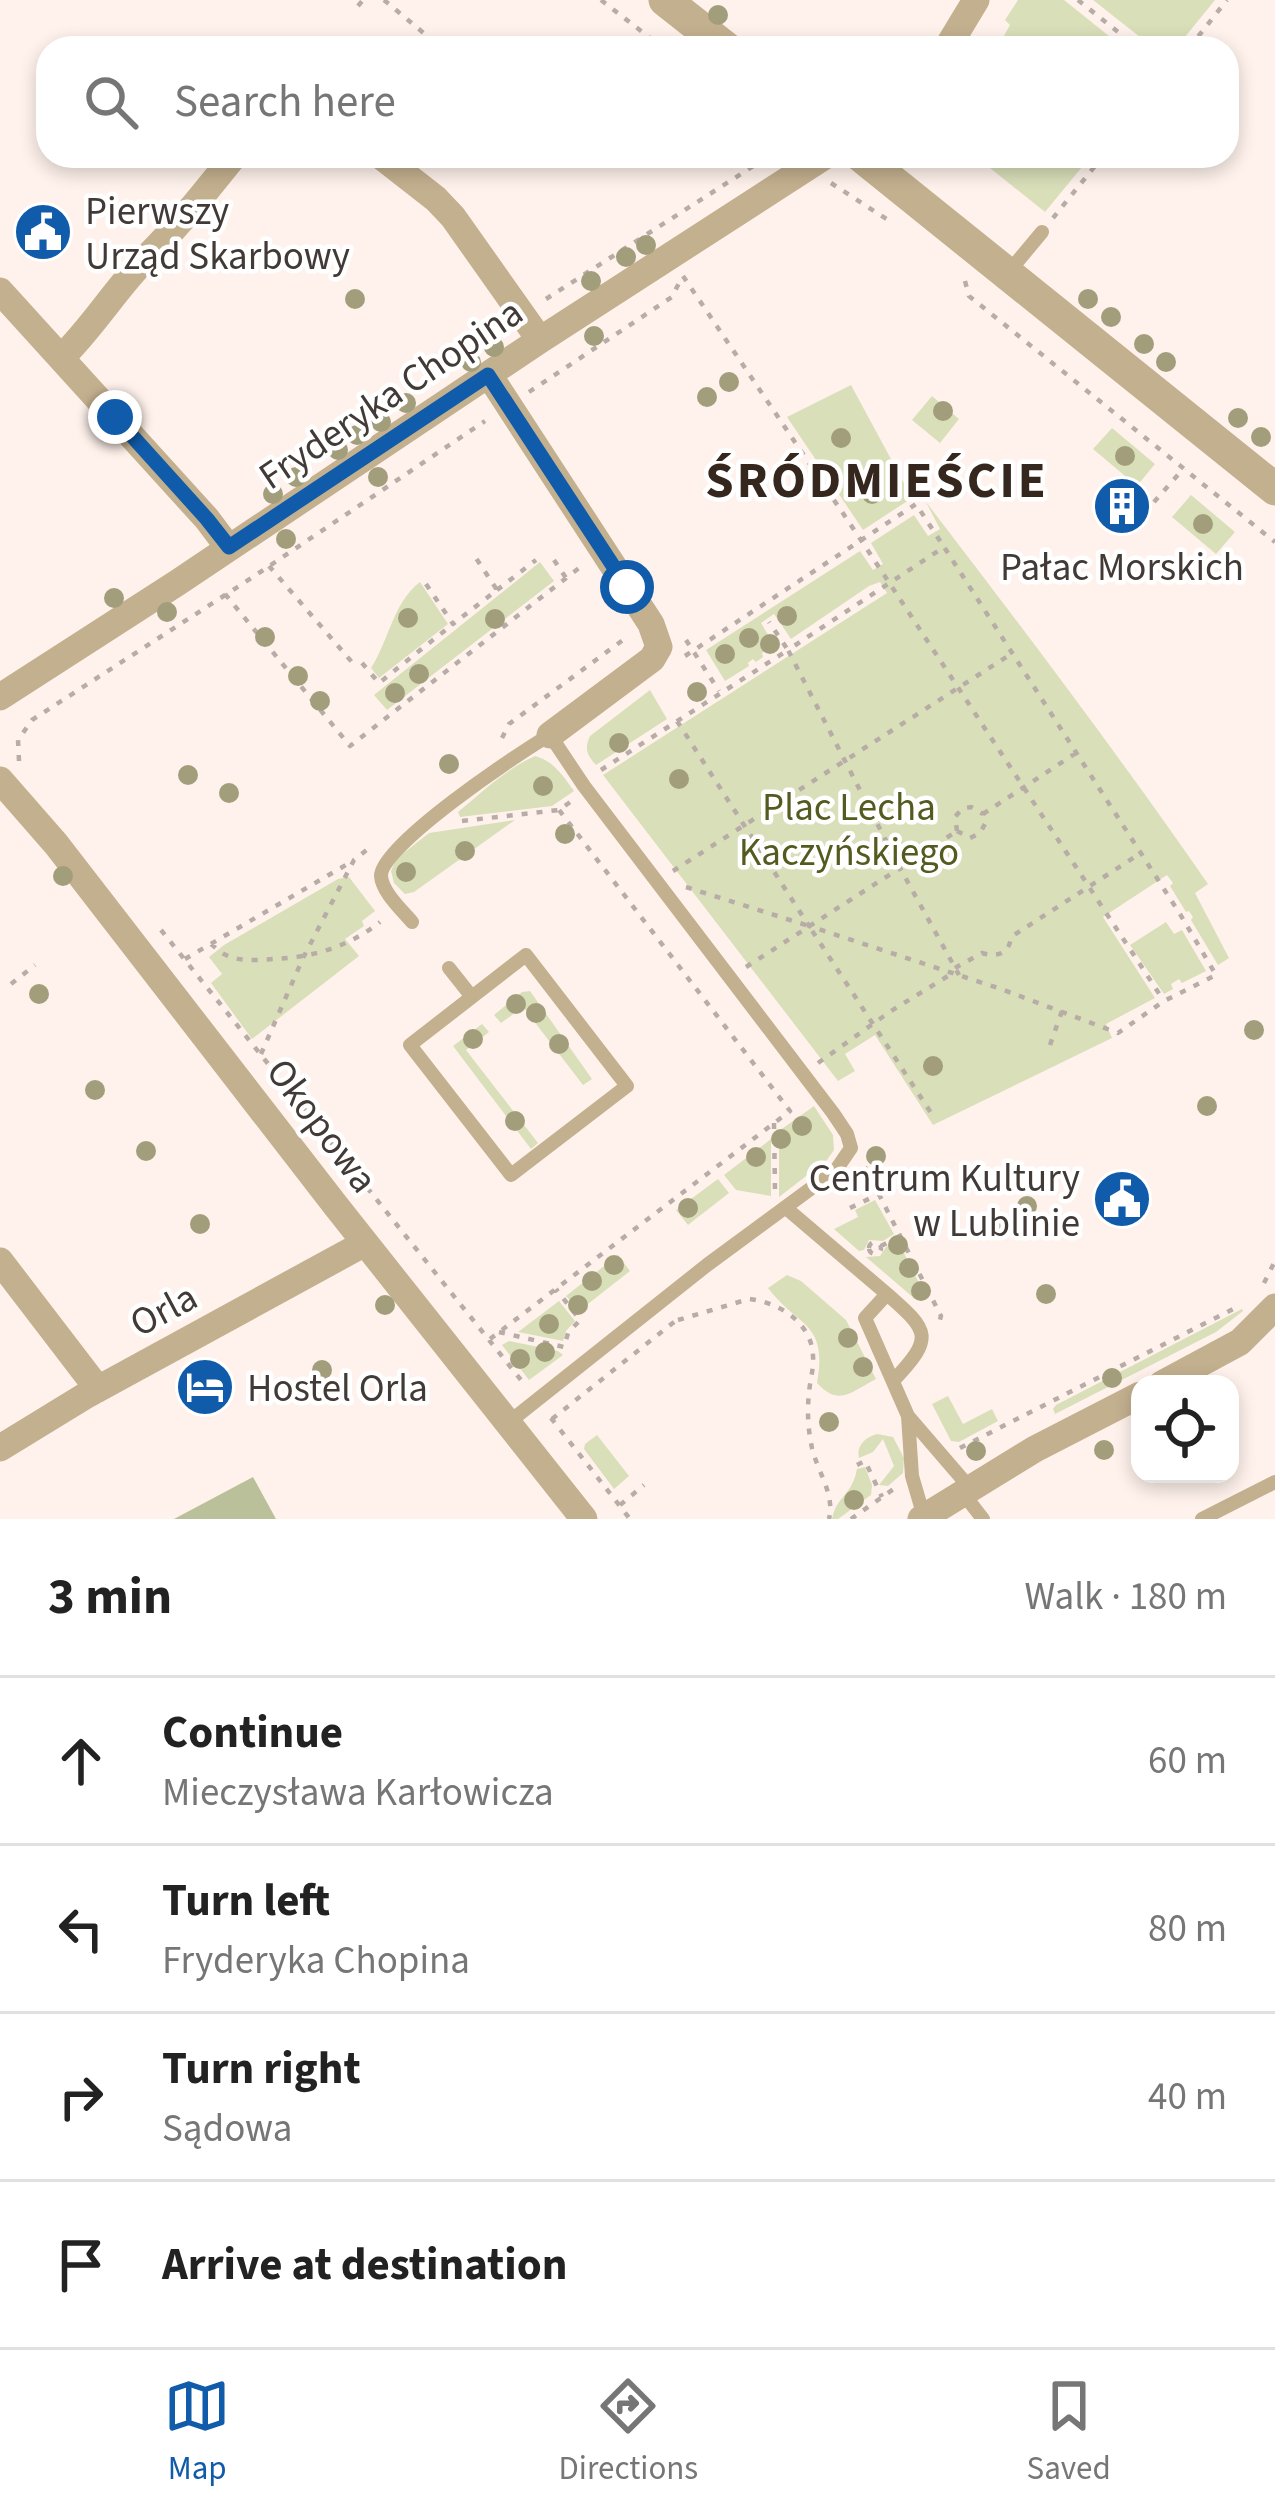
<!DOCTYPE html>
<meta charset="utf-8">
<style>
:root{--surface:#fff;--page:#f6f6f6;--text:#222;--muted:#767676;--line:#e0e0e0;--accent:#105baa}
body{margin:0;font-family:"Source Sans 3",sans-serif;background:var(--page);color:var(--text)}
.controls{position:absolute;right:36px;bottom:36px;display:grid;overflow:hidden;border-radius:24px;box-shadow:0 6px 18px #0003}
.controls button{width:108px;height:108px;display:grid;place-items:center;padding:0;border:0;border-bottom:3px solid var(--line);background:var(--surface);color:var(--text);font:60px sans-serif}
.stop{position:absolute;width:36px;height:36px;margin:-27px;border:9px solid #105baa;border-radius:50%;background:#fff}
.stop.end{background:#105baa;border-color:#fff;box-shadow:0 3px 12px #0008}
.list{margin:0;padding:0;list-style:none}
h2{display:flex;justify-content:space-between;align-items:center;height:156px;margin:0;padding:0 48px;font-size:51px}
h2 small{font-size:39px;font-weight:400;color:var(--muted)}
.list li{display:grid;grid-template-columns:78px 1fr auto;gap:36px;align-items:center;box-sizing:border-box;height:168px;padding:0 48px;border-top:3px solid var(--line)}
.list b{display:block;font-size:45px;white-space:nowrap}
.list p{margin:0;font-size:39px;white-space:nowrap;color:var(--muted)}
.list em{font-size:39px;font-style:normal;color:var(--muted)}
.icon{flex:none;width:66px;height:66px;fill:none;stroke:currentColor;stroke-width:2;stroke-linecap:round;stroke-linejoin:round}
.map{position:relative;flex:none;width:1275px;height:1519px;overflow:hidden}
.search{position:absolute;background:var(--surface);box-shadow:0 6px 18px #0003;left:36px;right:36px;top:36px;height:132px;display:flex;align-items:center;gap:30px;box-sizing:border-box;padding:0 42px;border-radius:36px;color:var(--muted);font-size:45px}
.sheet{height:828px;background:var(--surface)}
nav{display:flex;justify-content:space-around;align-items:center;box-sizing:border-box;height:168px;border-top:3px solid var(--line);background:var(--surface);font-size:33px;color:var(--muted)}
nav a{display:grid;justify-items:center;gap:6px}
nav .on{color:var(--accent)}
.map>svg:first-child{display:block}
.green{fill:#d9dfb9}
.forest{fill:#bac099}
.lines{fill:none;stroke-linecap:round;stroke-linejoin:round}
.path{stroke:#b7aca6;stroke-width:4.5;stroke-dasharray:6 9;stroke-linecap:butt}
.service{stroke:#c3b08f;stroke-width:14}
.minor{stroke:#c3b08f;stroke-width:27}
.tertiary{stroke:#c3b08f;stroke-width:33}
.tree{fill:#a29e7b}
.route{stroke:#105baa;stroke-width:15}
.labels{text-anchor:middle;stroke-width:9;stroke-linejoin:round;paint-order:stroke}
.poi-label{font-size:39px;fill:#423a36;stroke:#fff;text-anchor:start}
.street-label{font-size:39px;fill:#423a36;stroke:#fff}
.park-label{font-size:39px;fill:#555a1e;stroke:#fff}
.district-label{font-size:51px;font-weight:bold;letter-spacing:3px;fill:#35261e;stroke:#fff}
</style>
<div class="map">
<svg width="1275" height="1519" viewBox="0 0 1275 1519">
<rect width="100%" height="100%" fill="#fff2ec"/>
<path class="green" d="M1018 0H1064L1124 48H997L1010 25 1005 20Z
M1093 0H1215L1176 48H1154Z
M975 156H1091L1045 212Z
M851 385 912 498 863 530 787 417Z
M932 396 959 419 940 443 912 420Z
M1112 428 1155 464 1137 486 1093 449Z
M1191 495 1235 532 1216 554 1172 517Z
M926 502C1022 627 1118 754 1208 884L1195 893 1229 958 1218 965 1191 920 1193 917 1189 911 1186 912 1170 886 1173 883 1167 875 1103 917 1155 998 1106 1024 1112 1038 933 1125 875 1035 845 1054 855 1071 838 1081 603 775 887 593 880 582 869 586 791 639 774 614 761 623 776 648 771 652 768 649 762 653 763 657 756 662 753 659 748 663 749 666 725 681 706 650 860 551 873 570 883 564 871 543 914 515 928 536 940 529Z
M540 562 554 581 387 710 374 695Z
M420 582 448 624 379 678 371 668C389 640 393 603 420 582Z
M650 690 667 719 596 765C587 755 584 749 590 736Z
M535 756C554 761 563 776 574 791L552 806 460 817 458 812C482 792 506 769 535 756Z
M515 820 414 892 405 894 394 883 391 871 396 859 429 833Z
M349 877 375 911 362 921 364 926 345 939 359 956 252 1039 211 983 222 974 209 957 224 945 338 879Z
M1166 922 1174 934 1182 930 1206 971 1182 983 1179 979 1171 984 1173 989 1164 994 1130 945Z
M530 991 592 1079 583 1085 523 1007 501 1023 494 1015 522 992Z
M482 1024 489 1032 466 1050 538 1143 531 1149 453 1046Z
M814 1106 833 1135 834 1150 827 1160 779 1197V1131Z
M771 1139V1196L736 1190 724 1175Z
M718 1179 729 1193 688 1225 676 1210Z
M875 1200 894 1234 883 1241 869 1240 864 1250 859 1251 834 1229 858 1217 855 1210Z
M895 1242 899 1243 924 1293 915 1299 866 1257 880 1256 886 1247Z
M618 1255 630 1271 579 1311 566 1296Z
M787 1275 801 1281 846 1320 876 1379C851 1392 839 1407 817 1383 828 1321 798 1328 768 1288Z
M559 1301 575 1321 566 1331 563 1341 518 1332Z
M1242 1309 1243 1311 1216 1332 1055 1414 1053 1409 1056 1405Z
M509 1341 558 1351 563 1355 529 1380 502 1345Z
M948 1396 963 1424 992 1409 998 1421 959 1442 951 1441 932 1404Z
M877 1434 893 1437 904 1458 903 1473 888 1486 879 1485 894 1466 883 1439 873 1452 859 1458C856 1445 866 1437 877 1434Z
M597 1435 629 1476 614 1489 584 1449 585 1444Z
M865 1467 872 1485 871 1495 838 1519H832C837 1495 852 1496 857 1469Z"/>
<path class="forest" d="M253 1477 276 1519H174Z"/>
<g class="lines">
<path class="path" d="M384 0 426 35 415 48
M601 0 663 48
M1078 0 1138 48
M358 6 363 0
M1189 48 1227 0
M831 183 891 222
M1053 218 1103 156
M683 276 867 549 1164 1001
M965 281 969 296 1275 542
M546 299 769 156
M529 392 672 297 679 283
M1154 502 1184 468
M554 560 566 578
M269 566 357 668
M426 584 453 624 497 590 472 552
M497 590 536 560
M225 594 350 746 579 568
M686 640 719 691
M685 656 916 504 942 544
M362 663 379 683 453 624
M677 721 809 926 1001 989 1118 1033 1164 1001 1216 975 1180 914 944 547 788 650 900 868 957 831
M502 738 509 724 627 637
M19 761 18 740 32 720 253 577 485 421
M601 770 788 650 769 622
M983 814 1076 753
M462 821 559 810 573 800
M957 831 955 817 962 809 971 807 983 814
M957 831 970 838 980 833 985 824 983 814
M673 871 1011 654
M686 887 809 926 935 1119
M161 930 525 1385
M211 944C216 948 221 953 226 955 240 962 259 960 274 959 314 957 348 947 380 922
M185 959 351 862
M746 967 900 868 959 975
M955 968 982 953C997 957 1009 955 1011 937L1141 853
M11 984 35 965
M1050 1045 1062 1011
M261 1054 303 958 354 860 369 848
M818 1063 891 1011 948 976
M774 1123 775 1190
M865 1167 941 1316 939 1323
M850 1208 879 1194
M869 1248a6 6 0 1 1 12 0a6 6 0 1 1-12 0Z
M881 1246 900 1236
M1264 1283 1275 1261
M678 1320 749 1299C779 1302 812 1323 813 1356 814 1368 810 1380 809 1393 807 1411 808 1430 812 1448 818 1473 835 1494 829 1519
M499 1332 564 1347 568 1333 580 1320 556 1289
M490 1339 790 1111 559 810
M551 1418 630 1519
M552 1419 679 1318
M960 1448 1233 1309
M857 1465 865 1461 882 1497
M620 1505 644 1485
M851 1519 895 1488"/>
<path class="service" d="M1007 274 1042 232
M412 922C402 910 382 892 381 876 380 846 520 752 550 735L584 786 833 1113 847 1134 851 1148 836 1170 707 1265 508 1423
M526 955 627 1086 511 1175 410 1045Z
M449 968 472 997
M786 1208 887 1294
M893 1381C935 1337 929 1331 887 1294L865 1318 908 1416 970 1488
M908 1416 912 1476 924 1517
M962 1492 983 1519
M1202 1519 1275 1482"/>
<path class="minor" d="M947 48 976 0
M381 156 436 199 453 217 540 340
M0 291 207 519 228 547
M61 358C93 327 116 288 147 257 179 225 206 191 234 156
M489 375 651 624 659 647 652 659 550 735
M0 697 177 583 540 340 825 156
M0 780 56 844 336 1206 584 1519
M0 1261 98 1389
M1162 1384 1240 1342 1275 1307
M0 1448 85 1396 365 1243
M921 1519 1035 1449 1140 1395"/>
<path class="tertiary" d="M665 0 726 48
M861 156 1275 489"/>
</g>
<g class="tree">
<circle cx="718" cy="15" r="10"/>
<circle cx="646" cy="245" r="10"/>
<circle cx="626" cy="257" r="10"/>
<circle cx="591" cy="281" r="10"/>
<circle cx="355" cy="299" r="10"/>
<circle cx="1088" cy="299" r="10"/>
<circle cx="1111" cy="317" r="10"/>
<circle cx="594" cy="336" r="10"/>
<circle cx="1144" cy="344" r="10"/>
<circle cx="494" cy="347" r="10"/>
<circle cx="471" cy="362" r="10"/>
<circle cx="1166" cy="362" r="10"/>
<circle cx="729" cy="382" r="10"/>
<circle cx="707" cy="397" r="10"/>
<circle cx="406" cy="403" r="10"/>
<circle cx="943" cy="411" r="10"/>
<circle cx="1238" cy="418" r="10"/>
<circle cx="381" cy="422" r="10"/>
<circle cx="357" cy="435" r="10"/>
<circle cx="1261" cy="437" r="10"/>
<circle cx="841" cy="438" r="10"/>
<circle cx="338" cy="450" r="10"/>
<circle cx="1125" cy="456" r="10"/>
<circle cx="296" cy="477" r="10"/>
<circle cx="378" cy="477" r="10"/>
<circle cx="273" cy="494" r="10"/>
<circle cx="872" cy="494" r="10"/>
<circle cx="1203" cy="524" r="10"/>
<circle cx="286" cy="539" r="10"/>
<circle cx="114" cy="598" r="10"/>
<circle cx="167" cy="612" r="10"/>
<circle cx="787" cy="616" r="10"/>
<circle cx="408" cy="618" r="10"/>
<circle cx="495" cy="619" r="10"/>
<circle cx="265" cy="637" r="10"/>
<circle cx="749" cy="638" r="10"/>
<circle cx="770" cy="644" r="10"/>
<circle cx="725" cy="654" r="10"/>
<circle cx="419" cy="674" r="10"/>
<circle cx="298" cy="676" r="10"/>
<circle cx="697" cy="692" r="10"/>
<circle cx="395" cy="693" r="10"/>
<circle cx="320" cy="701" r="10"/>
<circle cx="619" cy="743" r="10"/>
<circle cx="449" cy="764" r="10"/>
<circle cx="188" cy="775" r="10"/>
<circle cx="679" cy="779" r="10"/>
<circle cx="543" cy="786" r="10"/>
<circle cx="229" cy="793" r="10"/>
<circle cx="565" cy="834" r="10"/>
<circle cx="465" cy="851" r="10"/>
<circle cx="406" cy="872" r="10"/>
<circle cx="63" cy="876" r="10"/>
<circle cx="39" cy="994" r="10"/>
<circle cx="516" cy="1004" r="10"/>
<circle cx="536" cy="1013" r="10"/>
<circle cx="1254" cy="1030" r="10"/>
<circle cx="473" cy="1039" r="10"/>
<circle cx="559" cy="1044" r="10"/>
<circle cx="933" cy="1066" r="10"/>
<circle cx="95" cy="1090" r="10"/>
<circle cx="1207" cy="1106" r="10"/>
<circle cx="515" cy="1121" r="10"/>
<circle cx="802" cy="1126" r="10"/>
<circle cx="781" cy="1139" r="10"/>
<circle cx="146" cy="1151" r="10"/>
<circle cx="876" cy="1156" r="10"/>
<circle cx="756" cy="1157" r="10"/>
<circle cx="1027" cy="1206" r="10"/>
<circle cx="688" cy="1208" r="10"/>
<circle cx="999" cy="1222" r="10"/>
<circle cx="200" cy="1224" r="10"/>
<circle cx="898" cy="1245" r="10"/>
<circle cx="614" cy="1265" r="10"/>
<circle cx="909" cy="1268" r="10"/>
<circle cx="592" cy="1281" r="10"/>
<circle cx="921" cy="1291" r="10"/>
<circle cx="1046" cy="1294" r="10"/>
<circle cx="385" cy="1305" r="10"/>
<circle cx="578" cy="1305" r="10"/>
<circle cx="549" cy="1324" r="10"/>
<circle cx="848" cy="1338" r="10"/>
<circle cx="545" cy="1352" r="10"/>
<circle cx="520" cy="1359" r="10"/>
<circle cx="863" cy="1367" r="10"/>
<circle cx="322" cy="1370" r="10"/>
<circle cx="1112" cy="1378" r="10"/>
<circle cx="829" cy="1422" r="10"/>
<circle cx="1104" cy="1450" r="10"/>
<circle cx="976" cy="1451" r="10"/>
<circle cx="854" cy="1500" r="10"/>
</g>
<g class="lines">
<path class="route" d="M115 417 207 519 229 547 488 375 627 587"/>
</g>
<defs>
<g id="civic-disc" transform="scale(3)"><circle r="9.5" fill="#105baa" stroke="#fff"/><path d="M-.6-6.5H3V-4.5H.6V-3L4-1V1h2V6H-6V1h2V-1L-.6-3ZM-1.2 2.5V6h2.4V2.5Z" fill="#fff"/></g>
<g id="building-disc" transform="scale(3)"><circle r="9.5" fill="#105baa" stroke="#fff"/><path d="M-4-6H4V6H1V3H-1V6H-4ZM-2.5-4.3h1.7v1.8h-1.7ZM.8-4.3h1.7v1.8H.8ZM-2.5-1h1.7V.8h-1.7ZM.8-1h1.7V.8H.8Z" fill="#fff"/></g>
<g id="hotel-disc" transform="scale(3)"><circle r="9.5" fill="#105baa" stroke="#fff"/><path d="M-6-4.5h1.5V1H6V5H4.5V3h-9V5H-6ZM-4 0a1.8 1.8 0 1 1 3.6 0ZM.5 0V-2.5h3Q6-2.5 6 0Z" fill="#fff"/></g>
</defs>
<g fill-rule="evenodd">
<use href="#civic-disc" x="43" y="232"/>
<use href="#building-disc" x="1122" y="506"/>
<use href="#civic-disc" x="1122" y="1199"/>
<use href="#hotel-disc" x="205" y="1387"/>
</g>
<g class="labels">
<g class="poi-label">
<text x="85" y="224">Pierwszy<tspan x="85" dy="45">Urząd Skarbowy</tspan></text>
<text x="1122" y="580" text-anchor="middle">Pałac Morskich</text>
<text x="1080" y="1191" text-anchor="end">Centrum Kultury<tspan x="1080" dy="45">w Lublinie</tspan></text>
<text x="247" y="1401">Hostel Orla</text>
</g>
<g class="street-label">
<text transform="translate(390 393) rotate(-34)" y="14">Fryderyka Chopina</text>
<text transform="translate(323 1125) rotate(53)" y="14">Okopowa</text>
<text transform="translate(163 1309) rotate(-28)" y="14">Orla</text>
</g>
<g class="park-label">
<text x="849" y="820">Plac Lecha<tspan x="849" dy="45">Kaczyńskiego</tspan></text>
</g>
<g class="district-label">
<text x="877" y="497">ŚRÓDMIEŚCIE</text>
</g>
</g>
</svg>
<div class="controls">
<button><svg class="icon" aria-label="locate" viewBox="0 0 24 24"><circle cx="12" cy="12" r="6"/><path d="M12 2v4M12 18v4M2 12h4M18 12h4"/></svg></button>
</div>
<div class="stop" style="left:627px;top:587px"></div>
<div class="stop end" style="left:115px;top:417px"></div>
<div class="search"><svg class="icon" aria-label="search" viewBox="0 0 24 24"><circle cx="10" cy="10" r="6"/><path d="M15 15l6 6"/></svg>Search here</div>
</div>
<section class="sheet">
<h2>3 min<small>Walk · 180 m</small></h2>
<ul class="list">
<li><svg class="icon" aria-label="ahead" viewBox="0 0 24 24"><path d="M12 20V5M6 11l6-6 6 6"/></svg><div><b>Continue</b><p>Mieczysława Karłowicza</p></div><em>60 m</em></li>
<li><svg class="icon" aria-label="left" viewBox="0 0 24 24"><path d="M17 20v-9H6M10 6l-5 5 5 5"/></svg><div><b>Turn left</b><p>Fryderyka Chopina</p></div><em>80 m</em></li>
<li><svg class="icon" aria-label="right" viewBox="0 0 24 24"><path d="M7 20v-9h11M14 6l5 5-5 5"/></svg><div><b>Turn right</b><p>Sądowa</p></div><em>40 m</em></li>
<li><svg class="icon" aria-label="arrive" viewBox="0 0 24 24"><path d="M6 21V4h12l-3 4 3 4H6"/></svg><div><b>Arrive at destination</b></div></li>
</ul>
</section>
<nav>
<a class="on"><svg class="icon" aria-label="map" viewBox="0 0 24 24"><path d="M3 6l6-2 6 2 6-2v14l-6 2-6-2-6 2zM9 4v14M15 6v14"/></svg>Map</a>
<a><svg class="icon" aria-label="directions" viewBox="0 0 24 24"><path d="M12 3l9 9-9 9-9-9zM9 14v-3h6M13 9l2 2-2 2"/></svg>Directions</a>
<a><svg class="icon" aria-label="saved" viewBox="0 0 24 24"><path d="M7 4h10v16l-5-4-5 4z"/></svg>Saved</a>
</nav>
